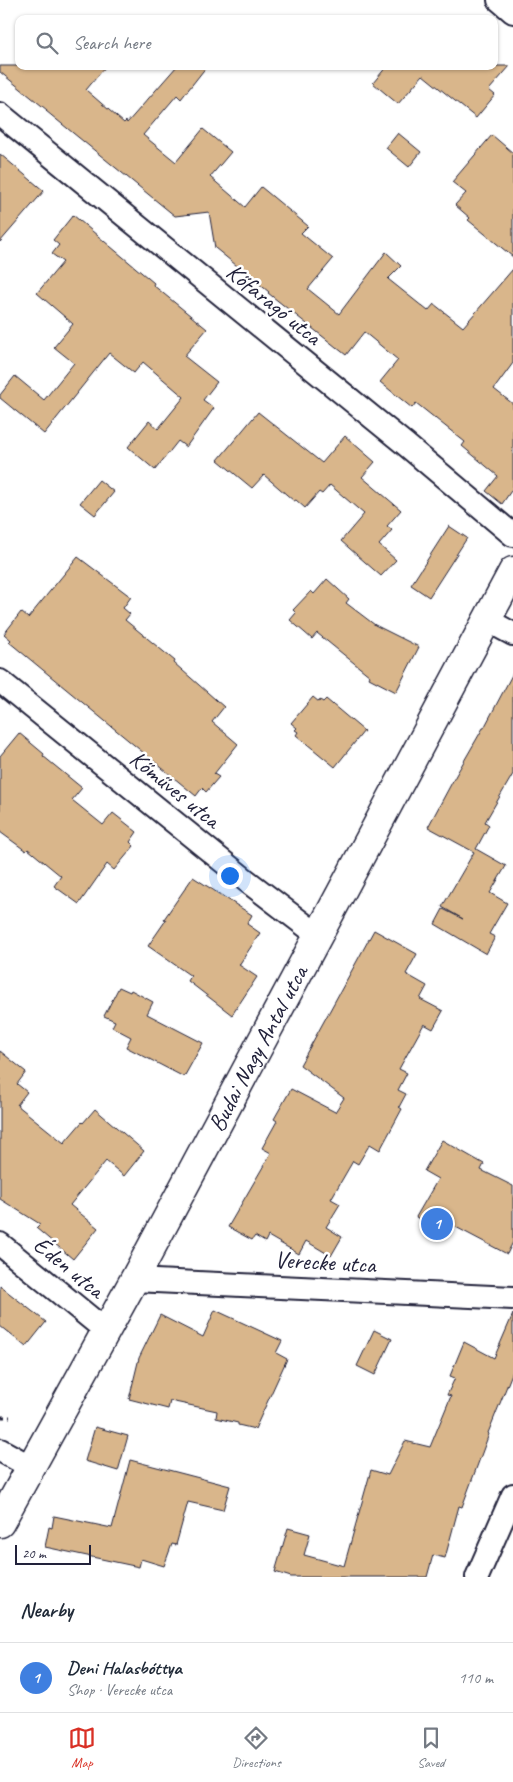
<!DOCTYPE html>
<meta charset="utf-8">
<style>
:root{--surface:#fff;--page:#f6f6f7;--text:#1f2937;--muted:#747a83;--line:#e0e1e3;--accent:#d93025}
body{margin:0;font-family:Caveat,sans-serif;background:var(--page);color:var(--text)}
.scale{position:absolute;left:15px;bottom:12px;width:76px;box-sizing:border-box;padding-left:5px;border:2px solid #22223b;border-top:0;font-size:14px;line-height:18px;white-space:nowrap;color:#22223b;-webkit-text-stroke:4px #fff;paint-order:stroke}
.you{position:absolute;left:229px;top:875px;width:18px;height:18px;margin:-12px;border:4px solid #fff;border-radius:50%;background:#1a73e8;box-shadow:0 0 0 8px #1a73e833}
.badge{display:grid;place-items:center;width:32px;height:32px;border-radius:50%;background:var(--accent);color:#fff;font-size:16px;font-weight:700}
.pin{position:absolute;translate:-50% -50%;border:2px solid #fff;box-shadow:0 1px 5px #0006}
.list{margin:0;padding:0;list-style:none}
h2{display:flex;justify-content:space-between;align-items:center;height:65px;margin:0;padding:0 20px;font-size:21px}
h2 small{font-size:16px;font-weight:400;color:var(--muted)}
.list li{display:grid;grid-template-columns:32px 1fr auto;gap:15px;align-items:center;box-sizing:border-box;height:70px;padding:0 20px;border-top:1px solid var(--line)}
.list b{display:block;font-size:19px;white-space:nowrap}
.list p{margin:0;font-size:16px;white-space:nowrap;color:var(--muted)}
.list em{font-size:16px;font-style:normal;color:var(--muted)}
.icon{flex:none;width:28px;height:28px;fill:none;stroke:currentColor;stroke-width:2;stroke-linecap:round;stroke-linejoin:round}
.map{position:relative;flex:none;width:513px;height:1577px;overflow:hidden}
.search{position:absolute;background:var(--surface);box-shadow:0 1px 4px #0004;left:15px;right:15px;top:15px;height:55px;display:flex;align-items:center;gap:12px;box-sizing:border-box;padding:0 18px;border-radius:10px;color:var(--muted);font-size:19px}
.sheet{height:135px;background:var(--surface)}
nav{display:flex;justify-content:space-around;align-items:center;box-sizing:border-box;height:70px;border-top:1px solid var(--line);background:var(--surface);font-size:14px;color:var(--muted)}
nav a{display:grid;justify-items:center;gap:2px}
nav .on{color:var(--accent)}
.map>svg:first-child{display:block}
.building{fill:#d9b68b;stroke:#22223b}
.lines{fill:none;stroke-linecap:round;stroke-linejoin:round}
.street-casing{stroke:#22223b;stroke-width:26}
.secondary-casing{stroke:#22223b;stroke-width:31}
.path{stroke:#22223b;stroke-width:3;stroke-dasharray:5 4;stroke-linecap:butt}
.street{stroke:#fff;stroke-width:22}
.secondary{stroke:#fff;stroke-width:28}
.labels{text-anchor:middle;stroke-width:5;stroke-linejoin:round;paint-order:stroke}
.street-label{font-size:24px;fill:#22223b;stroke:#fff}
</style>
<div class="map">
<svg width="513" height="1577" viewBox="0 0 513 1577">
<rect width="100%" height="100%" fill="#fff"/>
<filter id="ink" filterUnits="userSpaceOnUse"><feTurbulence type="fractalNoise" baseFrequency=".02" numOctaves="2"/><feDisplacementMap in="SourceGraphic" scale="10" xChannelSelector="R" yChannelSelector="G"/><feConvolveMatrix kernelMatrix="1 2 1 2 8 2 1 2 1" color-interpolation-filters="sRGB"/></filter>
<g filter="url(#ink)">
<path class="building" d="M0 66H106L86 90 124 123 126 121 127 123 177 66H207L181 99 177 95 143 135 176 162 203 129 231 152 210 177 245 207 261 187 308 226 301 233 333 259 308 289 339 314 386 252 401 266 388 279 428 311 434 304 463 327 513 269V363L494 389 513 404V488L502 504 486 491 498 476 462 446 465 442 416 403 412 408 380 382 398 360 364 332 346 355 268 293 269 292 215 248 209 212 175 216 46 111 47 110 0 72Z
M387 66H510L489 90 495 95 476 118 423 75 398 104 373 83Z
M398 133 421 152 409 167 386 148Z
M492 135 513 153V257L468 220 470 218 455 205 466 193 452 182Z
M0 154 44 191 0 242Z
M73 215 154 283 153 285 207 329 184 356 217 382 203 400 214 408 186 447 178 441 155 470 128 447 149 421 158 429 184 397 143 362 134 373 109 353 44 434 0 398V395L15 376 44 400 74 363 54 347 73 324 37 293 63 262 52 254 59 245 53 240Z
M258 412 322 463 345 436 375 462 362 477 401 510 387 526 392 530 379 545 396 560 381 576 341 541 364 514 330 485 322 494 319 492 305 508 296 500 294 501 264 475 252 488 218 460Z
M99 480 114 492 95 515 80 503Z
M449 526 467 538 429 597 411 585Z
M78 557 131 597 123 608 130 614 125 620 175 661 174 663 224 707 212 722 238 744 214 774 219 777 206 792 202 788 196 796 9 642 11 640 4 634 21 612 28 618Z
M327 579 349 599 346 603 375 625 419 647 396 692 369 678 370 676 317 633 312 639 290 620 296 613 293 610 311 591 314 594Z
M513 673V774L485 822 489 825 476 849 506 866 490 893 507 903 489 934 495 937 486 954 435 924 443 909 463 919 442 907 474 852 428 827 456 775 483 728H484Z
M313 697 319 702 320 700 323 702 326 699 364 731 335 767 296 735 298 732 295 730 297 728 291 723Z
M19 733 44 754 43 756 82 788 72 800 103 825 113 813 137 832 130 842 134 846 114 870 107 864 79 904 54 886 61 876 28 849 26 851 0 832V756Z
M193 877 252 915 247 924 260 933 239 965 257 977 232 1015 188 981 191 976 148 946 166 920 164 919Z
M374 930 417 954 406 974 427 986 420 999 443 1011 433 1029 424 1024 399 1069 407 1073 398 1090 406 1094 399 1107 402 1109 380 1150 370 1144 358 1164 353 1161 331 1199 340 1204 326 1227 342 1237 331 1256 306 1241 299 1254 268 1236 265 1242 255 1236 252 1240 228 1227 271 1153 262 1148 277 1121 274 1119 291 1089 335 1112 344 1098 300 1065Z
M119 987 130 992 131 990 153 1002 147 1014 203 1043 184 1077 126 1047 131 1037 112 1027 115 1021 104 1016Z
M0 1051 26 1072 17 1084 27 1092 17 1105 64 1143 82 1122 83 1123 95 1109 144 1151 124 1176 106 1161 70 1205 98 1228 73 1259 36 1228 40 1224 0 1199Z
M442 1140 484 1164 481 1170 513 1186V1242L507 1254 450 1224 445 1234 416 1217 438 1179 424 1171Z
M0 1286 46 1322 26 1347 0 1326Z
M215 1310 282 1341 276 1353 287 1359 255 1429 238 1425V1423L216 1418 217 1411 170 1401 168 1409 129 1399 139 1358 160 1315 203 1337Z
M513 1314V1371L488 1433 489 1434 462 1507 459 1506 445 1558 433 1555 427 1577H291L275 1572 288 1528 310 1534 304 1555 344 1566 371 1470 388 1475 405 1441 430 1447 451 1396 447 1395 455 1378 450 1376 464 1342 494 1358Z
M374 1330 392 1339 375 1375 357 1366Z
M95 1427 128 1436 118 1471 85 1461Z
M130 1460 230 1486 223 1510 188 1502 176 1545 172 1544 164 1566 141 1559 139 1567 45 1547 49 1527 52 1528 54 1516 112 1528Z"/>
<g class="lines">
<g class="street-casing">
<path id="street" d="M499 0 513 12
M0 114 405 444 513 535
M487 620 513 634
M0 681 247 881 319 936
M0 1244 105 1330
M134 1280 513 1298
M0 1450 31 1467
M477 1577 513 1495"/>
</g>
<g class="secondary-casing">
<g id="secondary">
<path id="s1" d="M0 1523 134 1280 513 571"/>
</g>
</g>
<path class="path" d="M0 1417H10"/>
<use href="#street" class="street"/>
<use href="#secondary" class="secondary"/>
</g>
</g>
<g class="labels">
<g class="street-label">
<text transform="translate(274 304) rotate(39)" y="8">Kőfaragó utca</text>
<text transform="translate(175 789) rotate(39)" y="8">Kőműves utca</text>
<text dy="8" stroke="none"><textPath href="#s1" startOffset="540">Budai Nagy Antal utca</textPath></text>
<text transform="translate(325 1262) rotate(3)" y="8">Verecke utca</text>
<text transform="translate(69 1267) rotate(39)" y="8">Éden utca</text>
</g>
</g>
</svg>
<div class="scale">20 m</div>
<div class="you"></div>
<div class="pin badge" style="left:437px;top:1224px;background:#3f7fe0">1</div>
<div class="search"><svg class="icon" aria-label="search" viewBox="0 0 24 24"><circle cx="10" cy="10" r="6"/><path d="M15 15l6 6"/></svg>Search here</div>
</div>
<section class="sheet">
<h2>Nearby<small></small></h2>
<ul class="list">
<li><span class="badge" style="background:#3f7fe0">1</span><div><b>Deni Halasbóttya</b><p>Shop · Verecke utca</p></div><em>110 m</em></li>
</ul>
</section>
<nav>
<a class="on"><svg class="icon" aria-label="map" viewBox="0 0 24 24"><path d="M3 6l6-2 6 2 6-2v14l-6 2-6-2-6 2zM9 4v14M15 6v14"/></svg>Map</a>
<a><svg class="icon" aria-label="directions" viewBox="0 0 24 24"><path d="M12 3l9 9-9 9-9-9zM9 14v-3h6M13 9l2 2-2 2"/></svg>Directions</a>
<a><svg class="icon" aria-label="saved" viewBox="0 0 24 24"><path d="M7 4h10v16l-5-4-5 4z"/></svg>Saved</a>
</nav>
